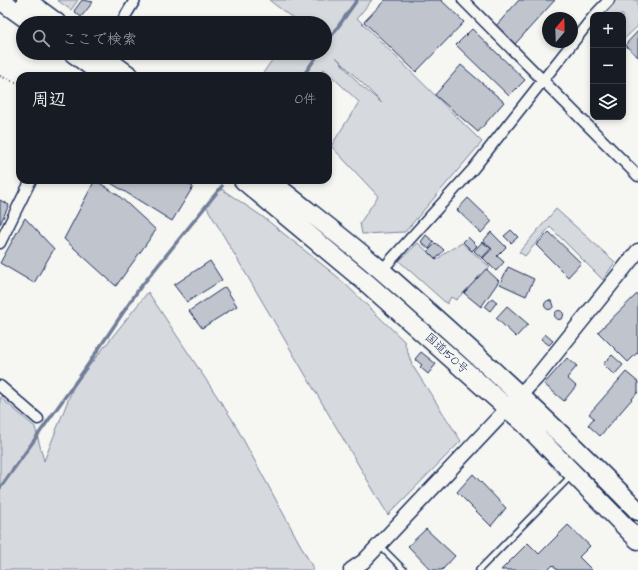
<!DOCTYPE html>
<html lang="ja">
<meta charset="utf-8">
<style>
:root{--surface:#171b24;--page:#20242c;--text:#f1f3f6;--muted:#9ea1a6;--line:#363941}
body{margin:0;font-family:"Architects Daughter","Klee One",sans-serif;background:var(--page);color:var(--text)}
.controls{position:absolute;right:12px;top:12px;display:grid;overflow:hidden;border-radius:8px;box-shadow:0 2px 6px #0003}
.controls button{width:36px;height:36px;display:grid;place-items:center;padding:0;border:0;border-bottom:1px solid var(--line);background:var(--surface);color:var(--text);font:20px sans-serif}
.compass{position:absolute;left:542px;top:12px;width:36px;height:36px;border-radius:50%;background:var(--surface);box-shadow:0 2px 6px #0003;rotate:19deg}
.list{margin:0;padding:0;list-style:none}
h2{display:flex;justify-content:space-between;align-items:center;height:52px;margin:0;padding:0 16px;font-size:17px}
h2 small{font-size:13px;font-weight:400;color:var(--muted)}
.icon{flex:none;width:22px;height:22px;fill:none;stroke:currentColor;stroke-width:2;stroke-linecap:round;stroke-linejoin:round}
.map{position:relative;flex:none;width:638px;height:570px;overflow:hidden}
.search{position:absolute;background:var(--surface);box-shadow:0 2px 6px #0003;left:16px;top:16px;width:316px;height:44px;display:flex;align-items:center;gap:10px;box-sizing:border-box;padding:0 14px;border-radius:22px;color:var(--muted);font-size:15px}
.panel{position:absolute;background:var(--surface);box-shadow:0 2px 6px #0003;left:16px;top:72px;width:316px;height:112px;border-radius:12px}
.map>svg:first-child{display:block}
.green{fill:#d6d9dd;stroke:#78849e;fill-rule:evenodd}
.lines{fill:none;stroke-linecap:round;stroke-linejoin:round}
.stream{stroke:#717e99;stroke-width:3.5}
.building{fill:#c0c4cd;stroke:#1b2f5e}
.lane-casing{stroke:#1b2f5e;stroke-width:8}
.street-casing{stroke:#1b2f5e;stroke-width:13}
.secondary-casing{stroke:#1b2f5e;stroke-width:17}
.highway-casing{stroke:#1b2f5e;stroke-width:21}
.path{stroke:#1b2f5e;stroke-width:2;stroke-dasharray:1 3;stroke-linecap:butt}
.lane{stroke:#f6f6f2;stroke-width:5}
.street{stroke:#f6f6f2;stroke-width:10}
.secondary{stroke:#f6f6f2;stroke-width:14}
.highway{stroke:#f6f6f2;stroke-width:18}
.labels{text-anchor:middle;stroke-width:3;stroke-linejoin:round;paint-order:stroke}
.street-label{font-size:12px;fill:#1b2f5e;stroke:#f6f6f2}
</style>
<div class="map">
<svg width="638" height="570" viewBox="0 0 638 570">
<rect width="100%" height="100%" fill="#f6f6f2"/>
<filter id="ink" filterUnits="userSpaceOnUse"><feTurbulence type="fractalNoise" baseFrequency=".025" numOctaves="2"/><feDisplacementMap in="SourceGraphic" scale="8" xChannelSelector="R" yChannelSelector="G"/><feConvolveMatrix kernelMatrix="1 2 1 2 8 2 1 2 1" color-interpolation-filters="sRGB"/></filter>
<g filter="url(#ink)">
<path class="green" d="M57 0H78L71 10Z
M269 0H372L357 18 482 142 405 232 362 234 360 223 378 196 331 146 359 102 324 69 318 76H261L277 53H325V23H299ZM336 57 382 103 360 85Z
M615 0H638V26L623 40V15H600Z
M220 188 263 217 339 278 404 341 412 365 461 441 388 515 206 206Z
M556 209 615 262 603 280 550 227 525 256 519 252Z
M418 243 437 260 446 252 462 243 490 267 456 300 451 297 447 304 399 261Z
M148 292 232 419 314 570H0V397L35 427 44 461 74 385Z"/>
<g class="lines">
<path class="stream" d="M325 45 357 0
M303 76 319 53
M0 488 85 369 139 289 222 186"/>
</g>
<path class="building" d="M82 0 93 2 81 17 74 11Z
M385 0H441L464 22 416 72 364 22Z
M519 0H555L515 44 495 27Z
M472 29 525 80 509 96 456 45Z
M638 31V57L625 45Z
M461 65 504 102 478 132 435 95Z
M95 180 118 195 156 230 116 286 64 239Z
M106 180H182L193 187 172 221Z
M468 198 492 221 481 233 457 210Z
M0 200 9 205 0 224Z
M25 218 54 249 34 283 0 263Z
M511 230 518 237 511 243 504 236Z
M491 232 506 247 497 256 504 262 496 271 483 258 492 249 483 241Z
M549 232 581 263 568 277 536 245Z
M426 235 434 242 429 249 421 242Z
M468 237 477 246 472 251 463 242Z
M482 242 491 248 482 258 474 251Z
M436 243 444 250 436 259 428 251Z
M210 261 222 280 187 302 174 285Z
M508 267 534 279 526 296 500 284Z
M486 269 499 281 481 307 464 293Z
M225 287 237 306 202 328 189 311Z
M638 293V352L628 362 598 332Z
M492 298 497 302 490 311 485 307Z
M544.5 305a4.5 4.5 0 1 1 9 0a4.5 4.5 0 1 1-9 0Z
M507 306 528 324 516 337 496 318Z
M554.5 315a4.5 4.5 0 1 1 9 0a4.5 4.5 0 1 1-9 0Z
M545 334 553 341 549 345 541 339Z
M421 352 436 364 428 374 420 367 422 365 415 359Z
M612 355 623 365 614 375 603 364Z
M567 358 577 366 567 378 576 386 564 401 544 384Z
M626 372 638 382V392L600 436 588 425 594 418 589 414Z
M473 474 506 508 491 526 457 492Z
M568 525 590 546 579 557 592 570H557L553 565 548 570H501L528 543 539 554Z
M426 529 455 556 442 570H431L408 546Z"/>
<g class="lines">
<g class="lane-casing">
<path id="lane" d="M379 545 404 570
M479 570 572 475"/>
</g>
<g class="street-casing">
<path id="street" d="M463 0 638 176
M595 15 609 0
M121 23 135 0
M0 243 31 180
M381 271 473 169 593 17
M0 386 38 419"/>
</g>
<g class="secondary-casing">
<path id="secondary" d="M351 570 364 561 536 378 638 251"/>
</g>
<g class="highway-casing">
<path id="highway" d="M0 0 32 23
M26 0 57 23
M73 53 104 76
M98 53 130 76
M243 180 369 285 525 424 638 540
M269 180C306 210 345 239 382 271 470 348 557 427 638 511"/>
</g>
<path class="path" d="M0 76 20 84"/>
<use href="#lane" class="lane"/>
<use href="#street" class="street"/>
<use href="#secondary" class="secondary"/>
<use href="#highway" class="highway"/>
</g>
</g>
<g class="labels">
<g class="street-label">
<text transform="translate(447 353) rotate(42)" y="4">国道150号</text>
</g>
</g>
</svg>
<div class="controls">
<button>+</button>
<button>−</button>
<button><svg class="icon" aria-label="layers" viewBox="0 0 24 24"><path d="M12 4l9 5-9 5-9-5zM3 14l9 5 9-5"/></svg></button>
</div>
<svg class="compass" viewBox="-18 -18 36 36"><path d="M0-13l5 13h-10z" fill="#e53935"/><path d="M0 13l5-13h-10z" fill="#9ea1a6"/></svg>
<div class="search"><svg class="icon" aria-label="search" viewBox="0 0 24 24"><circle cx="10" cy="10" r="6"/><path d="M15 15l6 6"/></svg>ここで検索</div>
<section class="panel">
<h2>周辺<small>0件</small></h2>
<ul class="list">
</ul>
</section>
</div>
